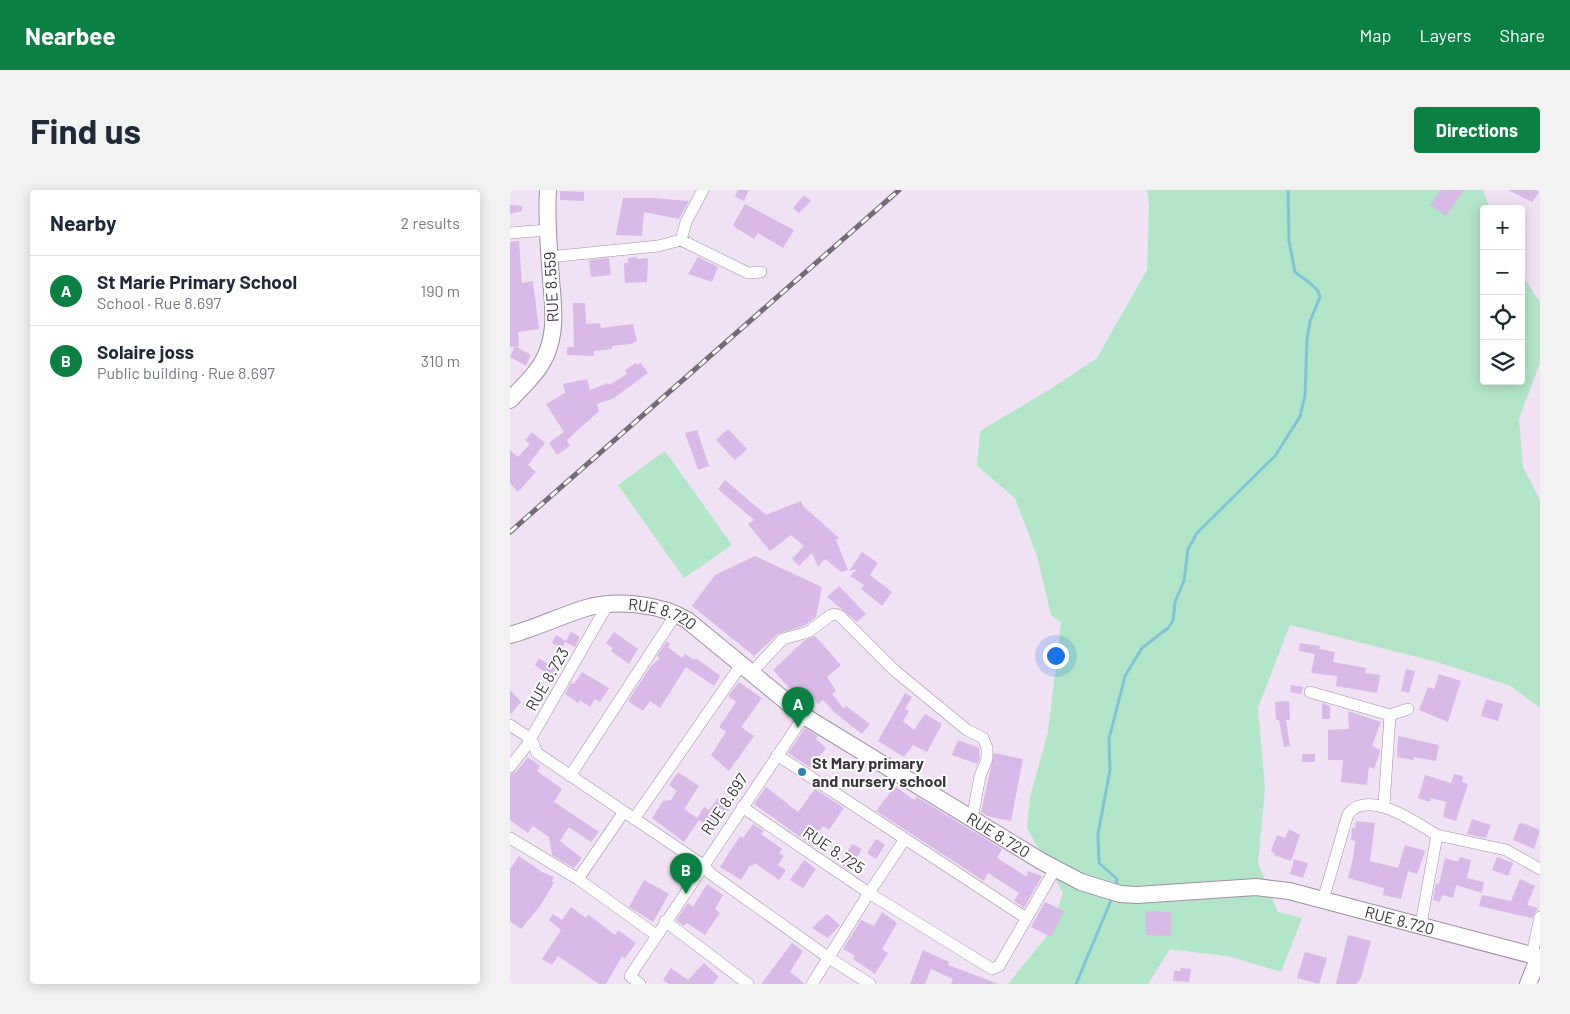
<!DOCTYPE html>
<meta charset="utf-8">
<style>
:root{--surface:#fff;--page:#f2f2f3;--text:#1f2937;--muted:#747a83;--line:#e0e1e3;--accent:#0b8043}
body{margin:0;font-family:Barlow,sans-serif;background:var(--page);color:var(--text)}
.controls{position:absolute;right:15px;top:15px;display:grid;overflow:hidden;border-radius:5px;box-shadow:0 2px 12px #0003}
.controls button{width:45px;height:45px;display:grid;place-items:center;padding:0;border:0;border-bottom:1px solid var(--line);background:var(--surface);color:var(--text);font:25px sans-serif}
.you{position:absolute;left:545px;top:465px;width:18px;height:18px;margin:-12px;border:4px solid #fff;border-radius:50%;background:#1a73e8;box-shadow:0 0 0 8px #1a73e833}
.badge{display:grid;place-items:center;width:32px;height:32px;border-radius:50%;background:var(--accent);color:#fff;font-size:16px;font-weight:700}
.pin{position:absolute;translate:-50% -41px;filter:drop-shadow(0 1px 2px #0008)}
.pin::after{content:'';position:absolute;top:26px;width:18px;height:15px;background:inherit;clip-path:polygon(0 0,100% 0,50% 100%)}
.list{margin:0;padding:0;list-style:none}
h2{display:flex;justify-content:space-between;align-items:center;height:65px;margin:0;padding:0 20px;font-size:21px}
h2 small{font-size:16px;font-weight:400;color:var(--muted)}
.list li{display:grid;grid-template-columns:32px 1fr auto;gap:15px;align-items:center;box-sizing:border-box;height:70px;padding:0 20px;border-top:1px solid var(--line)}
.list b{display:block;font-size:19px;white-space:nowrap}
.list p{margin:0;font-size:16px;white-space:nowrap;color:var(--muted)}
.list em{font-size:16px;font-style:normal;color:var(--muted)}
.icon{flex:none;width:28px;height:28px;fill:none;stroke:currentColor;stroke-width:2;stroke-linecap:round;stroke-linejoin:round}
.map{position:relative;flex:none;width:1030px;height:794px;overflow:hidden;border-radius:5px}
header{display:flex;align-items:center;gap:30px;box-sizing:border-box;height:70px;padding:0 25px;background:var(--accent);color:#fff}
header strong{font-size:24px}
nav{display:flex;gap:28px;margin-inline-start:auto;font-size:18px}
.intro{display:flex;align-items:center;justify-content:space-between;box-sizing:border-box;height:120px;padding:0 30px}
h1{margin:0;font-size:35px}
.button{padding:12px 22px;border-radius:5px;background:var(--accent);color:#fff;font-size:18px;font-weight:700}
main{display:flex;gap:30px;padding:0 30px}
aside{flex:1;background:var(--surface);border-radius:5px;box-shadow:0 2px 12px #0003}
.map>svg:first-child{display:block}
.green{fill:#b3e6c8}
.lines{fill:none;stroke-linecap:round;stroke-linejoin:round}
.stream{stroke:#82c3d7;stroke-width:3}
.building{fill:#d9b9e7}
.minor-casing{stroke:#9f8fa3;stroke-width:12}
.secondary-casing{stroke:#9f8fa3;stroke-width:18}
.minor{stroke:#fff;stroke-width:11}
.secondary{stroke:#fff;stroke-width:16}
.rail-casing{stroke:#746b77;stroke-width:5}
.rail{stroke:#fff;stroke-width:3;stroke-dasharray:9;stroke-linecap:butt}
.poi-dot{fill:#2f86b5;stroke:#fff;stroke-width:2}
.labels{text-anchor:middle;stroke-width:4;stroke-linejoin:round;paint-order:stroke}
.street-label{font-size:16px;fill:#3a343c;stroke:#fff}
.poi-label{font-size:16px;font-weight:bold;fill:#3a343c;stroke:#fff;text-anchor:start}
</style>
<header>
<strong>Nearbee</strong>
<nav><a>Map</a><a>Layers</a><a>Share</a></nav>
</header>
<div class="intro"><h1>Find us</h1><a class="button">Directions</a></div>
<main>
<aside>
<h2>Nearby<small>2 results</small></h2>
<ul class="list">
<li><span class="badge">A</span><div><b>St Marie Primary School</b><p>School · Rue 8.697</p></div><em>190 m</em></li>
<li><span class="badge">B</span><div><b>Solaire joss</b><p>Public building · Rue 8.697</p></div><em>310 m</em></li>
</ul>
</aside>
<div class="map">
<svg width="1030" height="794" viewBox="0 0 1030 794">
<rect width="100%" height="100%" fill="#f1e1f5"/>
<path class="green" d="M637 0H973L980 19H974V191H1011V83L1030 112V173L1009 229 1013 277 1030 310V518L1001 496 927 472 780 435 748 518 755 599 748 673 768 722 792 728 771 782 722 767 660 759 638 794H498L540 742 553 703 517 638 520 607 538 542 551 432 541 425 527 366 505 308 467 276 470 241 542 198 587 168 637 80 639 14Z
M155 261 222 355 174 388 108 295Z"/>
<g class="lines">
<path class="stream" d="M606 697 607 689 589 673 588 644 600 580 599 549 615 486 632 458 658 438 663 431 665 412 674 391 678 359 687 343 765 266 791 225 790 226 795 206 797 150 800 131 810 107 808 101 800 93 785 82 779 51 778 0
M566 794 602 708"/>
</g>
<path class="building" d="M228 0H239L234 11 225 6Z
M931 0H954L936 26 920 15Z
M998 0H1030V1L1022 12Z
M50 1 74 2V11L50 10Z
M294 5 301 11 289 23 283 18Z
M113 8H143L179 11 169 29 134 22 132 46 106 45Z
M235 14 284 40 273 58 248 43 244 49 226 38 223 35Z
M0 15 12 16V21L0 24Z
M9 51 12 93 23 91 29 139 8 142 9 156 0 157V52Z
M127 67V69L138 68 137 92 115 93 114 73H118V68Z
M188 67 208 77 202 92 178 84Z
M99 68 101 85 81 87 79 70Z
M63 113H75L76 134 90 133 91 138 123 134 127 151 120 154 102 156V159L84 161V166L57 165V157H64Z
M5 156 21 165 16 176 0 167Z
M126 173 127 175 131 173 138 183 104 208 87 214 89 221 57 250 60 256 47 265 39 253 54 242 36 214 55 203 53 194 77 189 80 200 98 193 99 195 117 184 115 180Z
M218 239 237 259 225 270 206 250Z
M187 240 199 276 188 280 175 243Z
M22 242 35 253 18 275 26 282 8 302 0 293V260L8 267 20 254 15 250Z
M215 290 256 325 291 311 293 316 329 348 326 350 338 380 331 382 315 369 308 377 302 363 289 376 282 369 294 356 281 345 260 361 238 334 244 330 208 299Z
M352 362 368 373 360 385 382 402 372 416 351 399 354 395 340 386 347 379 339 381Z
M245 366 312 397 306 427 295 435 268 444 244 466 182 416 205 385Z
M329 396 356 424 347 432 317 407Z
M61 442 70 447 65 457 55 452 52 458 42 453 46 445 56 451Z
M104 442 128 459 119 474 101 461 103 458 96 453Z
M305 446 331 475 317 487 326 501 322 504 334 519 336 516 360 534 352 544 325 523 313 510 308 514 300 502 291 511 263 480 295 450Z
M157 451 160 454 158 457 172 468 175 464 184 470 186 468 210 486 204 496 176 477 150 518 140 511 133 521 118 511 141 476 150 468 147 466Z
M790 453 810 456 809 459 825 462 823 472 856 478 855 483 870 485 867 503 826 496 827 486 801 483 805 464 789 461Z
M29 468 48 481 43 488 25 475Z
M896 479 905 481 899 503 891 501Z
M72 482 99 498 90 512 85 509 80 517 70 510 68 513 55 504 61 493 64 494Z
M929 484 951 491 938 532 909 520 918 497 924 499Z
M229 492 252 508 231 537 244 546 219 581 201 565 216 542 209 537 226 512 218 506Z
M781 495 793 497 791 504 780 502Z
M0 500 11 512 0 525Z
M395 503 402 507 395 519 399 521 393 531 404 540 415 524 432 534 417 562 403 555 394 567 368 551Z
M976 509 993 514 988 531 971 526Z
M779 511 780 530H776L780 556 774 557 769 530H766L765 512Z
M812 513 820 516V529H812Z
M838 521 871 532 862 556 870 560V562L864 579 859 577 857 595 831 592 833 570H818V540L839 539Z
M295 538 308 546 306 549 316 558 301 578 278 563Z
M888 546 929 555 926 571 904 567 903 570 887 567Z
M448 550 469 558 470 568 467 574 442 565Z
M484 563 513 569 501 631 477 626 471 622Z
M792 564H805V572H792Z
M18 567 30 576 27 581 52 599 44 612 89 642 81 652 59 637 50 651 72 668 64 678 42 665 39 647 23 636 18 643 0 630V584L6 582Z
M168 582 189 596 174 619 187 628 194 617 199 620 208 608 221 617 203 639 189 630 174 652 142 628 153 611 161 610 167 601 159 595Z
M944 584 953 586 952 592 958 594 946 631 933 627 936 612 921 608 920 612 908 608 915 585 941 593Z
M385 596 404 610 407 607 492 659 487 668 517 687 518 681 532 686 514 718 504 711 509 703 478 683 474 691 366 621Z
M256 597 288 622 305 599 334 618 319 640 313 636 300 654 244 614Z
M962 629 981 635 976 648 957 644Z
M846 631 865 633 860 671 888 678 895 655 915 661 907 684 898 681 891 709 873 705 874 698 838 688 843 668 845 651 841 650 842 638H845Z
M1013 633 1030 640 1024 659 1003 650 1009 634Z
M243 634 254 641 251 644 272 659 269 663 274 666 268 675 276 680 269 690 245 673 242 676 240 675 231 690 210 677 230 646 233 648Z
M779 639 790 645 781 671 764 665 765 663 761 661 767 645 775 648Z
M366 649 375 655 366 669 357 663Z
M342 654 352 659 339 681 330 674Z
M9 666 32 682 44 687 42 691 44 693 30 716 11 739 0 731V679Z
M950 667 961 670 957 688 974 692 972 703 946 695 943 708 932 705 930 712 923 710 926 693 929 694 935 668 948 672Z
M987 667 1003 673 998 686 982 680Z
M784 669 798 673 793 688 780 684Z
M294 670 306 679 293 698 280 690Z
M1010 689 1025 696 1017 715 1028 718 1022 728 969 716 972 705 1001 711Z
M134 690 159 704 143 732 119 717Z
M197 694 213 705 205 719 210 723 195 745 177 733 174 736 166 730 178 713 183 717Z
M535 712 554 721 541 747 521 737Z
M61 717 76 728 78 724 105 745 108 740 126 753 115 768 112 766 96 794H89L48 766 42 775 32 769 51 740 39 730 43 724 52 730Z
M636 721 661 722V746L636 745Z
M372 722 387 733 372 759 378 763 365 784 343 769 345 766 333 759 351 730 364 736Z
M317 724 330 735 318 748 302 738Z
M838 745 861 751 851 788 846 794H826Z
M282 753 293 761 280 782 295 794H251Z
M413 760 439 772 438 775 489 794H441L443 789 421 779 415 794H400Z
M795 762 817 768 809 794 787 788Z
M194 773 209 787 203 794H159L153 790 161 778 178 790Z
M671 778 681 779 679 792 663 791 664 781H670Z"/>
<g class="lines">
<g class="minor-casing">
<path id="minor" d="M0 43 38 40
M171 50 176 32 193 0
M39 67 148 56 171 50 238 83 251 82
M241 483 273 449 298 442 321 425 325 424 330 426 384 480 457 540 473 548 477 558V569L470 586 462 629
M800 502 880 525 874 615
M880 525 898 519
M0 535 21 549 27 563 193 675 201 684 319 768 360 794
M267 565 516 728
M0 577 17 555 98 414
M60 586 166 424
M232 617 359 703 302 794
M124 629 231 475
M927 645 996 660 1030 679
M0 648 68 689 146 745
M395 649 359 703 482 779 489 776 545 679
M68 689 113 623
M813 710 838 624C859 598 906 633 927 645L911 734
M155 731 238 794
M1022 765 1030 727
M130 794 120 786 294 526"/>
</g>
<g class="secondary-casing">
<g id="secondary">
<path d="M0 210C13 196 28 183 36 165 47 140 43 115 41 89 39 59 36 30 38 0"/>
<path id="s1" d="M0 445C26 438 50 426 76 418 106 409 151 414 177 430L294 526 531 671 571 692 610 704 627 705 746 697 779 701 1029 767 1018 794"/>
</g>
</g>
<use href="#minor" class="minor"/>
<use href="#secondary" class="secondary"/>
<g class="rail-casing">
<path id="rail" d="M0 342 389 0"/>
</g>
<use href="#rail" class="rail"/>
</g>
<circle class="poi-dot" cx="292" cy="582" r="5"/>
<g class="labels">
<g class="street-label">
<text transform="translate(41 97) rotate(-93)" y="6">RUE 8.559</text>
<text dy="6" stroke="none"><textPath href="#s1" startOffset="159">RUE 8.720</textPath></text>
<text transform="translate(37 489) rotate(-60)" y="6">RUE 8.723</text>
<text transform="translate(214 614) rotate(-56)" y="6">RUE 8.697</text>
<text dy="6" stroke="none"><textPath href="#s1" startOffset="564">RUE 8.720</textPath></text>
<text transform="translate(324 660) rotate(34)" y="6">RUE 8.725</text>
<text dy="6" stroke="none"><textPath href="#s1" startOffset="984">RUE 8.720</textPath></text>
</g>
<g class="poi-label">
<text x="302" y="579">St Mary primary<tspan x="302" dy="18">and nursery school</tspan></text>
</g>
</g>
</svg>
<div class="controls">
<button>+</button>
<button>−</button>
<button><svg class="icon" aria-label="locate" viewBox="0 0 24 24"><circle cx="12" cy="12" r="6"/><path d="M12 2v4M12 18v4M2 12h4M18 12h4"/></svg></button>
<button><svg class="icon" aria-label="layers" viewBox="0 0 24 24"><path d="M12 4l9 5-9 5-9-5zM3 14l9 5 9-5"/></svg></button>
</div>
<div class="you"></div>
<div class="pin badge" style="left:288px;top:538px">A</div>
<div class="pin badge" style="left:176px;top:704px">B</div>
</div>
</main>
